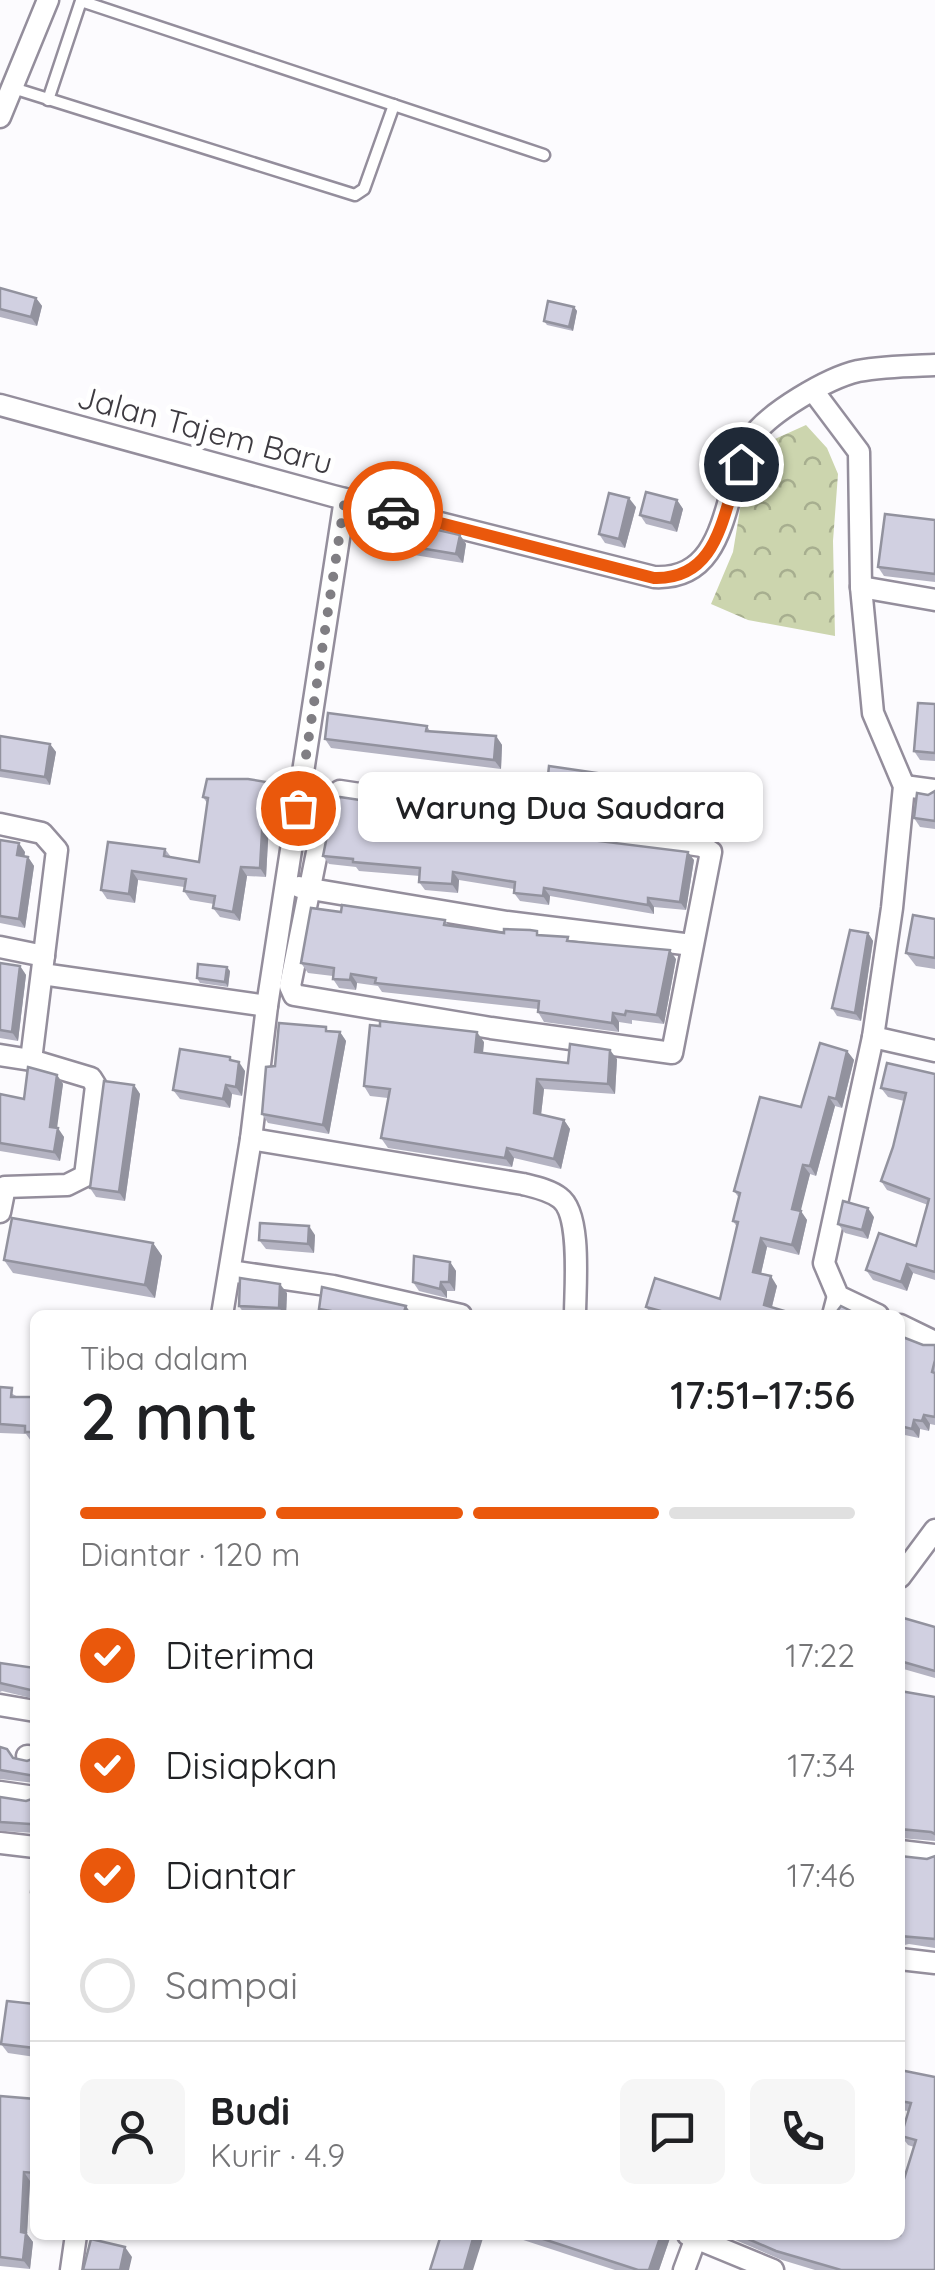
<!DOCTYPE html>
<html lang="id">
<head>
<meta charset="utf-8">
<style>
	:root { --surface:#fff; --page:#f6f6f6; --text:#202124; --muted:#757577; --line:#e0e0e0; --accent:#ea580c }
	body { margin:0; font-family:Quicksand,sans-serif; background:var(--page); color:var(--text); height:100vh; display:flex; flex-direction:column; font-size:38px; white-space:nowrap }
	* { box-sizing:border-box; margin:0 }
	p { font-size:32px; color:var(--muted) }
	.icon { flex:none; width:55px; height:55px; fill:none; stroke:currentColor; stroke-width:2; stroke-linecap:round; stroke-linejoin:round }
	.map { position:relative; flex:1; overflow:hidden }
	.details { position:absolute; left:30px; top:1310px; width:875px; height:930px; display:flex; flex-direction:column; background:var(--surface); border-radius:15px; box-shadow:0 2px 8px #0004 }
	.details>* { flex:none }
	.pin { position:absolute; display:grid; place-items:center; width:85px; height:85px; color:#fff; margin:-42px; border:5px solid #fff; border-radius:50%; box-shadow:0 2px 10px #0007 }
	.courier { position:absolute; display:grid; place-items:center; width:100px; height:100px; margin:-50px; border:8px solid #ea580c; border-radius:50%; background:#fff; color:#222; box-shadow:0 2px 12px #0007 }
	.bubble { position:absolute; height:70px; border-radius:15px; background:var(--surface); box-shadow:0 2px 8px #0004; font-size:32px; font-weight:600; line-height:70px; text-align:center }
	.overview em { font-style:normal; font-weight:600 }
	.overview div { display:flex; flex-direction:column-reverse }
	.overview { display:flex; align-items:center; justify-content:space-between; height:170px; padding:0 50px }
	h1 { font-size:65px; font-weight:600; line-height:75px }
	.bar { display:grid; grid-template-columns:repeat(4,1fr); gap:15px 10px; align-content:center; height:120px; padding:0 50px }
	.bar i { height:12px; border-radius:8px; background:var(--line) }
	.bar .on { background:var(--accent) }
	.bar p { grid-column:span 4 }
	.line { display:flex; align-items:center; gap:25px; padding:0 50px; border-top:2px solid var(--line) }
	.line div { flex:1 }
	.round { display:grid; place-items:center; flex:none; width:105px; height:105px; border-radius:15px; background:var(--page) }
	ol { padding:0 50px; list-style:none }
	li { display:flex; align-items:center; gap:30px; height:110px }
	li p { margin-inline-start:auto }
	li .icon { padding:10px; border-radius:50%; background:var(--accent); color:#fff; stroke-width:4 }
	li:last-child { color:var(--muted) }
	li i { width:55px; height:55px; border:5px solid var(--line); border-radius:50% }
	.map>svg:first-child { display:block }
</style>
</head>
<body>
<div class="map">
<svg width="935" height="2270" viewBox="0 0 935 2270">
	<defs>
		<pattern id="forest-crowns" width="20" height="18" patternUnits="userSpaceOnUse" patternTransform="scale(2.5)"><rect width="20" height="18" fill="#ccd5ae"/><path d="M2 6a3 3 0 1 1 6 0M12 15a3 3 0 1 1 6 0" fill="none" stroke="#a7ae8f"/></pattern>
	</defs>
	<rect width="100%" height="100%" fill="#fcfbfe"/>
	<!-- forest -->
	<path fill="url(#forest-crowns)" d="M806 425 827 448 838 474 833 541 835 636 748 620 711 604 733 552 742 497 750 488 766 443Z"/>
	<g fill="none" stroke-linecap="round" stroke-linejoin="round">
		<defs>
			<g id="service">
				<path d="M13 88 355 195 364 189 394 105"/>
				<path d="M48 100 81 1 544 155"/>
			</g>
			<g id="minor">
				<path d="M0 117 48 0"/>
				<path d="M814 392 859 452 861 587 873 713 904 786 892 908 873 1037 824 1263 838 1296 878 1315"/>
				<path d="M0 405 333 496 654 577C730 581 722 490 750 440 767 413 828 378 858 371 884 366 909 366 935 365"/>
				<path d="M861 587 935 600"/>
				<path d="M904 786 935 790"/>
				<path d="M340 791 702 846 711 852 672 1053 491 1028 294 995 290 986 326 808Z"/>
				<path d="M0 824 42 833 57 850 31 1060 91 1078 96 1086 85 1176 67 1185 5 1187 0 1212"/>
				<path d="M299 887 507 922 692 945"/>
				<path d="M0 947 44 956"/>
				<path d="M42 974 267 1006"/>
				<path d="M873 1037 935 1051"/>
				<path d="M0 1055 31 1060"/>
				<path d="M251 1139 523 1184C535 1187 550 1190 560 1198 582 1214 575 1288 575 1315"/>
				<path d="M230 1271 333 1286 461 1315"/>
				<path d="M222 1315 251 1139 267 1006 345 499"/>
				<path d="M833 1315 838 1296"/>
				<path d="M900 1325 935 1342"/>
				<path d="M900 1577 935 1530"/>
				<path d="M0 1705 35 1711"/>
				<path d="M27 1756 35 1757"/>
				<path d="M0 1792 35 1797"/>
				<path d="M0 1843 35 1847"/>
				<path d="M900 1851 935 1855"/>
				<path d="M900 1959 935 1963"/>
				<path d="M688 2235 773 2270"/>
				<path d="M71 2270 76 2235"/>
				<path d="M684 2270 697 2235"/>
			</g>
		</defs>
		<!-- service casing -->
		<use href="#service" stroke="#948e9c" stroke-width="15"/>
		<!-- minor casing -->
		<use href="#minor" stroke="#948e9c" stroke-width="25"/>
		<!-- service -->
		<use href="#service" stroke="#fff" stroke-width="10"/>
		<!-- minor -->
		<use href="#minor" stroke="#fff" stroke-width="20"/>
	</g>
	<!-- wall -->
	<g fill="#b4b3c2">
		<path d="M0 288 36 298 42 306 37 326 0 317Z"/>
		<path d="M574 307 577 311 573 331 547 325 544 321Z"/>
		<path d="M677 500 683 509 677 532 646 524 640 515Z"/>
		<path d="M636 507 625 548 605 543 599 534Z"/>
		<path d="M935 520V582L884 576 878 567Z"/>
		<path d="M460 535 466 544 463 563 396 552 390 543Z"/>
		<path d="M935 704V761L920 760 914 751Z"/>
		<path d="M427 726 430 731 496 736 502 745 501 769 331 748 325 739Z"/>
		<path d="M0 736 50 744 56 752 50 785 0 777Z"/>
		<path d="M690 791 723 800 722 818 689 817 688 825 671 823 666 816V812L633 809 631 820 599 816 593 809 594 806 551 801 546 794Z"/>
		<path d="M935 791V829L920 827 914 818 928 795Z"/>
		<path d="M278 792 283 808 280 823H269L266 877 247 876 240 921 220 917 213 908 214 904 190 900 184 891V887L138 880 135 903 107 899 101 890 165 849 171 857 199 862 207 803 203 797Z"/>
		<path d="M563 837 694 860 686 910 654 907V914L550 896 549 905 520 901 514 893V889L459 880 458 893 425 890 419 882 420 876 359 871 356 867 329 864 323 856Z"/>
		<path d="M0 840 25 852 24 857H28L34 866 25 928 0 923Z"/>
		<path d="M341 912 445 920 449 926 540 936 676 959 664 1024 632 1020V1024L619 1022V1032L544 1022 538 1012V1009L382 992 378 986 357 983 356 990 339 988 333 979V976L308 973 301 963Z"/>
		<path d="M935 919V969L916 966 906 953Z"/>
		<path d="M868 933 873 941 861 1021 837 1016 832 1008Z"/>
		<path d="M0 963 20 966 26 975 18 1041 0 1038Z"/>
		<path d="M230 971 228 987 200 983 197 978Z"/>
		<path d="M330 1031 340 1032 346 1041 329 1134 268 1123 262 1114 275 1066Z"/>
		<path d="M484 1042 483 1053 568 1063 617 1059 615 1094 544 1089 541 1115 564 1120 570 1129 561 1169 514 1158 512 1167 388 1148 381 1138 388 1098 370 1096 364 1086Z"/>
		<path d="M847 1051 854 1060 842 1108 835 1106 816 1176 810 1174 800 1211 807 1220 799 1255 767 1247 761 1274 777 1286 772 1307 793 1315H652L646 1307 720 1299 737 1227 733 1221 739 1198 734 1191Z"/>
		<path d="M232 1061 245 1071 242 1096 232 1094 230 1108 180 1099 173 1090Z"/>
		<path d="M935 1074V1280L913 1273 907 1291 873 1280 866 1270 916 1246 928 1205 887 1190 881 1181 893 1147 904 1101 888 1097 881 1088Z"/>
		<path d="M57 1075 63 1084 56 1128 64 1137 60 1161 0 1151V1094L24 1099Z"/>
		<path d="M134 1085 140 1094 125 1201 96 1197 90 1188Z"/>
		<path d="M874 1217 868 1239 845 1233 838 1224Z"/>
		<path d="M315 1235 314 1253 266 1249 259 1240Z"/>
		<path d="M153 1243 162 1256 155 1298 13 1273 4 1260Z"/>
		<path d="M450 1262 456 1271 455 1291H447V1298L419 1291 413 1282Z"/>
		<path d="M287 1293 286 1315H245L239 1306Z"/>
		<path d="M319 1309 412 1315H324Z"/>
		<path d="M900 1336 923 1345H935V1425L930 1424 929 1431 920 1429 919 1438 900 1434Z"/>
		<path d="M0 1387 18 1397H35V1441H31L26 1434 0 1433Z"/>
		<path d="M900 1617 935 1627V1678L900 1668Z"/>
		<path d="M0 1663 35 1668V1699L2 1691 0 1692Z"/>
		<path d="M900 1691 935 1697V1841L900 1838Z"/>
		<path d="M0 1747 14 1758 27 1761 35 1758V1783L0 1779Z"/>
		<path d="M0 1797 26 1801 35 1798V1833L0 1831Z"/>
		<path d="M900 1856 927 1859 935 1856V1948L909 1944 900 1946Z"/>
		<path d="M35 2004V2057L8 2053 1 2044Z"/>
		<path d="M900 2070 935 2077V2270H815L782 2260 724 2235H900L914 2147 908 2145 901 2136 908 2111 900 2110Z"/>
		<path d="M0 2096 35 2099V2182L30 2181 27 2234 33 2242 30 2269 0 2266Z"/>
		<path d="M508 2235H671L659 2270H615Z"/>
	</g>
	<!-- shaded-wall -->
	<g fill="#92929e">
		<path d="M36 298 42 306 37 326 31 317Z"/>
		<path d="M574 307 577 311 573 331 569 327Z"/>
		<path d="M629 498 636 507 625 548 619 539Z"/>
		<path d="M677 500 683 509 677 532 671 523Z"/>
		<path d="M460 535 466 544 463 563 456 554Z"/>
		<path d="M496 736 502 745 501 769 494 760Z"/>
		<path d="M50 744 56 752 50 785 45 777Z"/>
		<path d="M272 783 278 792 283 808 280 823 274 814Z"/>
		<path d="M718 793 723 800 722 818 717 811Z"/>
		<path d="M627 801 633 809 631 820 626 813Z"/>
		<path d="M684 809 689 817 688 825 683 818Z"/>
		<path d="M263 814 269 823 266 877 260 868Z"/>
		<path d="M19 843 25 852 23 864 17 855Z"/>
		<path d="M688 852 694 860 686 910 680 902Z"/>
		<path d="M28 857 34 866 25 928 19 919Z"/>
		<path d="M241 867 247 876 240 921 233 912Z"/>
		<path d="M132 871 138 880 135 903 129 894Z"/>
		<path d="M453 872 459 880 458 893 452 884Z"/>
		<path d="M544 888 550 896 549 905 543 896Z"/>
		<path d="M648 898 654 907V914L648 905Z"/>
		<path d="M868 933 873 941 861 1021 855 1013Z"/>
		<path d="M670 950 676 959 664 1024 657 1015Z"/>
		<path d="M20 966 26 975 18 1041 12 1032Z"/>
		<path d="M227 967 230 971 228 987 225 982Z"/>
		<path d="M351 974 357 983 356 990 350 980Z"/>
		<path d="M613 1013 619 1022V1032L612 1023Z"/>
		<path d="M340 1032 346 1041 329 1134 323 1125Z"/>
		<path d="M477 1032 484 1042 482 1062 475 1052Z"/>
		<path d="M610 1050 617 1059 615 1094 608 1084Z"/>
		<path d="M847 1051 854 1060 842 1108 836 1099Z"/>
		<path d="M239 1062 245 1071 242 1096 236 1087Z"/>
		<path d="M57 1075 63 1084 56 1136 50 1127Z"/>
		<path d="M537 1079 544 1089 540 1123 534 1113Z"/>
		<path d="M134 1085 140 1094 125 1201 119 1192Z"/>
		<path d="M226 1085 232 1094 230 1108 223 1099Z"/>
		<path d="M829 1097 835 1106 816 1176 810 1166Z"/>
		<path d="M564 1120 570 1129 561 1169 554 1159Z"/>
		<path d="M58 1128 64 1137 60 1161 54 1152Z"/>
		<path d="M507 1148 514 1158 512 1167 505 1158Z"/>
		<path d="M803 1165 810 1174 799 1218 792 1209Z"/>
		<path d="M868 1208 874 1217 868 1239 862 1230Z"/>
		<path d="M801 1211 807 1220 799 1255 792 1245Z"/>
		<path d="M309 1226 315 1235 314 1253 308 1244Z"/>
		<path d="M761 1238 767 1247 759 1282 753 1272Z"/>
		<path d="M153 1243 162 1256 155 1298 145 1285Z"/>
		<path d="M450 1262 456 1271 455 1291 449 1282Z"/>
		<path d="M907 1264 913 1273 907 1291 901 1282Z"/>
		<path d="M771 1276 777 1286 770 1314 764 1305Z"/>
		<path d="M441 1282 447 1291V1298L440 1289Z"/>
		<path d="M280 1284 287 1293 286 1315 279 1308Z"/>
		<path d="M406 1306 412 1315H403Z"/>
		<path d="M924 1415 930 1424 929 1431 922 1421Z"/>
		<path d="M914 1420 920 1429 919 1438 912 1429Z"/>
		<path d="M24 2172 30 2181 27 2234 33 2242 30 2269 23 2260 21 2232Z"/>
		<path d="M474 2235H484L473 2270H464Z"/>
		<path d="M661 2235H671L659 2270H649Z"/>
		<path d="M125 2247 132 2257 129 2270H120Z"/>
	</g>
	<!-- building -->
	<g fill="#d1d0e1" stroke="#92929e" stroke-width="2.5">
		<path d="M0 288 36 298 31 317 0 309Z"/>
		<path d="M548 301 574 307 569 327 544 321Z"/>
		<path d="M646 492 677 500 671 523 640 515Z"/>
		<path d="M609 493 629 498 619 539 599 534Z"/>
		<path d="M885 514 935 520V574L878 567Z"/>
		<path d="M394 520 460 535 456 554 390 543Z"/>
		<path d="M918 703 935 704V753L914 751Z"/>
		<path d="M328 713 427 726 426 731 496 736 494 760 325 739Z"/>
		<path d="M0 736 50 744 45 777 0 770Z"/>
		<path d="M549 766 686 786 685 791 718 793 717 811 684 809 683 818 666 816 667 805 627 801 626 813 593 809 595 799 546 794Z"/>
		<path d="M207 779H248L272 783 277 799 274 814H263L260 868 241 867 233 912 213 908 215 896 184 891 186 879 132 871 129 894 101 890 108 842 165 849 164 856 199 862 208 798 203 797Z"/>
		<path d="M935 791V821L914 818 917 793 928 795Z"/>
		<path d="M340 797 558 830V836L688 852 680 902 648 898V905L544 888 543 896 514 893 515 882 453 872 452 884 419 882 420 868 353 862V859L323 856 333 806Z"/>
		<path d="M0 840 19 843 17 855 28 857 19 919 0 916Z"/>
		<path d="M342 905 445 920 444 925 504 933V929L530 930 537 931V935L568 937 567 941 670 950 657 1015 626 1011 625 1015 613 1013 612 1023 538 1012 539 1001 375 983 376 978 351 974 350 980 333 979 334 968 301 963 311 908 341 912Z"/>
		<path d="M913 915 935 919V958L906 953Z"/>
		<path d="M850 930 868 933 855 1013 832 1008Z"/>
		<path d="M0 963 20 966 12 1032 0 1030Z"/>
		<path d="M198 964 227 967 225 982 197 978Z"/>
		<path d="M380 1021 477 1032 475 1052 568 1063 570 1044 610 1050 608 1084 537 1079 534 1113 564 1120 554 1159 507 1148 505 1158 381 1138 390 1089 364 1086 370 1025 380 1026Z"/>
		<path d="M279 1023 326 1027V1031L340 1032 323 1125 262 1114 266 1067 275 1066Z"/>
		<path d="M820 1043 847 1051 836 1099 829 1097 810 1166 803 1165 792 1209 801 1211 792 1245 761 1238 753 1272 771 1276 764 1305 791 1313V1315H659L661 1311 646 1307 655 1278 720 1299 738 1222 733 1221 740 1193 734 1191 760 1097 801 1107Z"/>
		<path d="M180 1049 230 1057V1060L239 1062 236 1087 226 1085 223 1099 173 1090Z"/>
		<path d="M887 1063 935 1074V1272L907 1264 901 1282 866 1270 879 1233 916 1246 929 1199 881 1181 893 1147 906 1093 881 1088Z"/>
		<path d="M28 1067 57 1075 50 1127 58 1128 54 1152 0 1143V1094L24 1099Z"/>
		<path d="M104 1081 134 1085 119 1192 90 1188Z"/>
		<path d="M843 1201 868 1208 862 1230 838 1224Z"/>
		<path d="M12 1218 153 1243 145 1285 4 1260Z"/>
		<path d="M260 1223 309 1226 308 1244 259 1240Z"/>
		<path d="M414 1256 450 1262 449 1282H441L440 1289 413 1282Z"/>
		<path d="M240 1278 280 1284 279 1308 239 1306Z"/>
		<path d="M322 1287 406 1306 403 1315H354L319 1309Z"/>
		<path d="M841 1306 859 1315H834Z"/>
		<path d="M900 1336 923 1345H935V1360L932 1372 935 1373V1417L924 1415 922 1421 914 1420 912 1429 900 1426Z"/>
		<path d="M0 1387 12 1388 11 1397H35V1432H25V1426L0 1424Z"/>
		<path d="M900 1617 935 1627V1671L900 1661Z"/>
		<path d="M0 1663 35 1668V1691L0 1683Z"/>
		<path d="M900 1691 935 1697V1834L931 1832 900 1829Z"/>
		<path d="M0 1747 7 1749 13 1758 27 1761 35 1758V1776L0 1770Z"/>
		<path d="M0 1797 26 1801 35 1798V1827L30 1824 0 1822Z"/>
		<path d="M35 1849V1892H31Z"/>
		<path d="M900 1856 927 1859 935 1856V1939L900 1936Z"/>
		<path d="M7 2001 35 2004V2048L1 2044Z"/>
		<path d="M900 2070 935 2077V2270H841L776 2251 739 2235H900V2192L916 2140 901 2136 911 2103 900 2101Z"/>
		<path d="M0 2096 35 2099V2173L24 2172 21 2232 26 2233 23 2260 0 2257Z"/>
		<path d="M441 2235H474L464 2270H430Z"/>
		<path d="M531 2235H661L649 2270H638Z"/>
		<path d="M91 2239 125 2247 120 2270H83Z"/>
	</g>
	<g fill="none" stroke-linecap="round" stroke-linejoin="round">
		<!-- done -->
		<path stroke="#807e83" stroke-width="10" stroke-dasharray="0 18" d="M298 808 345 499 393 511"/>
		<!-- route -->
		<path stroke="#ea580c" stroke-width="12" d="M393 511 654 578C720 580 722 512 741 464"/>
	</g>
	<g text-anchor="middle" stroke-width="10" stroke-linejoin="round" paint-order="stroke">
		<!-- street labels -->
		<g font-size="32" fill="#3e3b41" stroke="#fff">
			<text transform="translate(205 430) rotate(15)" y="11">Jalan Tajem Baru</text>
		</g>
	</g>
</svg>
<div class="pin" style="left:298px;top:808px;background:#ea580c"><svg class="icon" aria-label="bag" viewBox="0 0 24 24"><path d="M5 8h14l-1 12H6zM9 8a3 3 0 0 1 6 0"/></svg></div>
<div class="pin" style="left:741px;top:464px;background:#1f2937"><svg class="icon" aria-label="home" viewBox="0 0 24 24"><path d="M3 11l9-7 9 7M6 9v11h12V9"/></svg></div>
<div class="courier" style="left:393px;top:511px"><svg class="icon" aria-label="car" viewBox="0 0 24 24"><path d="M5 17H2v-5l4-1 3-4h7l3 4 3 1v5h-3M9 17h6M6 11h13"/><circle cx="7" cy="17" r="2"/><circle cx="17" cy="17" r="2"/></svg></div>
<div class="bubble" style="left:358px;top:772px;width:405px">Warung Dua Saudara</div>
<section class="details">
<div class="overview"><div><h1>2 mnt</h1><p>Tiba dalam</p></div><em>17:51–17:56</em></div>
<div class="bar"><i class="on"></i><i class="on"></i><i class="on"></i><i></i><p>Diantar · 120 m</p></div>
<ol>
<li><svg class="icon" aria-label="check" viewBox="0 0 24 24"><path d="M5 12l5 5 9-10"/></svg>Diterima<p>17:22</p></li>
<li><svg class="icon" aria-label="check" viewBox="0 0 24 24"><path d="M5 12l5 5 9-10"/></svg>Disiapkan<p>17:34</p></li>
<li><svg class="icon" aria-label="check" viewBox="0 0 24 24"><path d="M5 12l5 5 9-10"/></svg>Diantar<p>17:46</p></li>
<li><i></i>Sampai</li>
</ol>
<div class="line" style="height:180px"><a class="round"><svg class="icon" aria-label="person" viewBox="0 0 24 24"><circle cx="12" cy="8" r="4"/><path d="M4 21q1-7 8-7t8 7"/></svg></a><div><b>Budi</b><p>Kurir · 4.9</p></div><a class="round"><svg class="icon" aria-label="chat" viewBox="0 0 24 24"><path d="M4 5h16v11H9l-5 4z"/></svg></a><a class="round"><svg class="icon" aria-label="phone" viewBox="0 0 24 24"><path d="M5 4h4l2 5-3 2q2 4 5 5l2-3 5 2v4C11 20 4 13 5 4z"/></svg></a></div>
</section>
</div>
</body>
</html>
